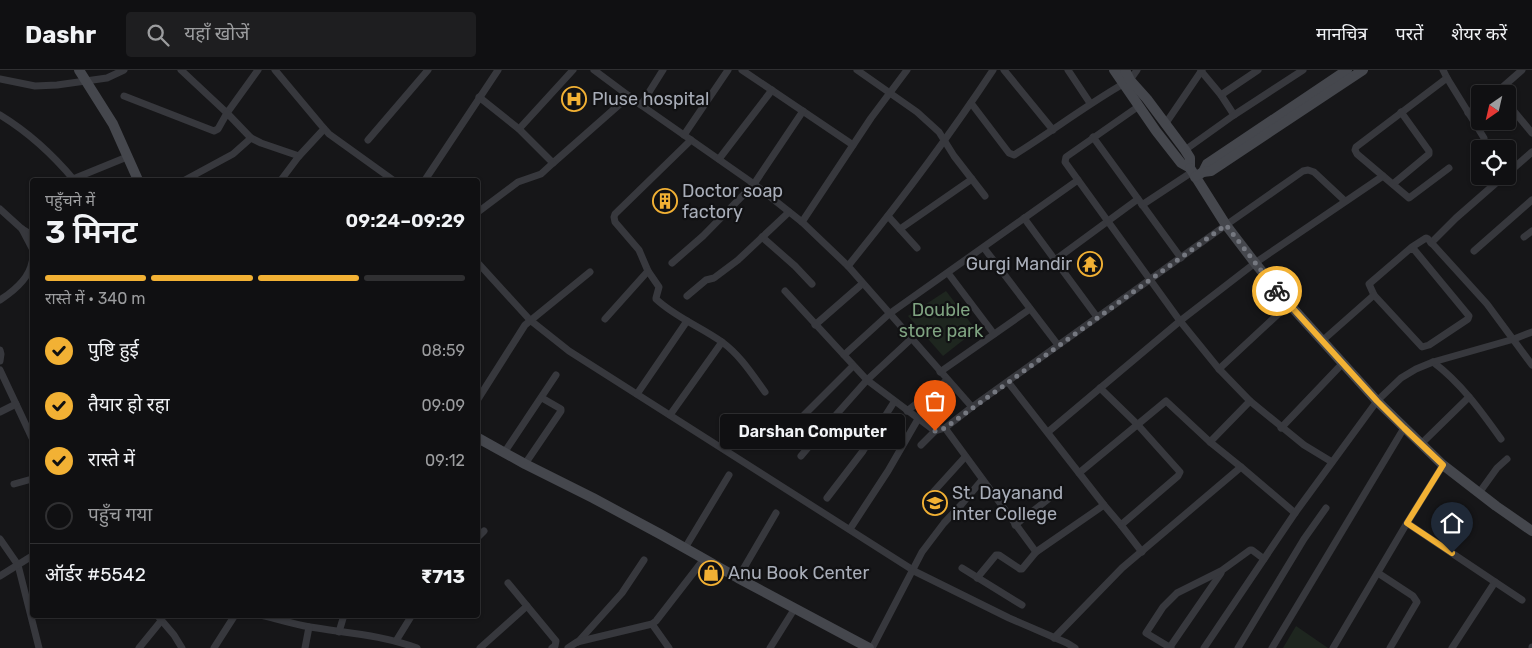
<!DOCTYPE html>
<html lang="hi">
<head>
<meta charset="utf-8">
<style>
	:root { --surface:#101012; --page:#1e1e20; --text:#f1f3f6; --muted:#9c9d9f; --line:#303032; --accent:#f2b134 }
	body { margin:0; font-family:Rubik,"Noto Sans Devanagari",sans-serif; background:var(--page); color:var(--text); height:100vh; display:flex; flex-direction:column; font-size:19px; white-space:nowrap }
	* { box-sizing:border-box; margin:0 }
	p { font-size:16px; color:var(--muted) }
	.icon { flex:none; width:28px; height:28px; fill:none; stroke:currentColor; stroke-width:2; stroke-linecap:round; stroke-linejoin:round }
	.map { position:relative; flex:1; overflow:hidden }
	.side { position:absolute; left:30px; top:108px; width:450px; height:440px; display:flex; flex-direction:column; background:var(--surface); border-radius:5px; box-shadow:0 1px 4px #0004,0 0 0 1px var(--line) }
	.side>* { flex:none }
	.needle { width:32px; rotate:214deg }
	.fabs { position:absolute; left:1471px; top:15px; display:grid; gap:10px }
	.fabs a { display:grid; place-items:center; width:45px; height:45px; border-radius:5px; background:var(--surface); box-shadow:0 1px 4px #0004,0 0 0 1px var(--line); font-size:25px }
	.pin { position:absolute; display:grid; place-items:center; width:42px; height:42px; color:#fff; margin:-51px -21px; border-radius:50% 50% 50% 0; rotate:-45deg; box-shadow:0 0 5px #0007 }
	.pin .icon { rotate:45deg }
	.courier { position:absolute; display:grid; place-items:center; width:50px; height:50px; margin:-25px; border:4px solid #f2b134; border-radius:50%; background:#fff; color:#222; box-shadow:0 1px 6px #0007 }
	.bubble { position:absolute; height:35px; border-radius:5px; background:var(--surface); box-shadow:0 1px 4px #0004,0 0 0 1px var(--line); font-size:16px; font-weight:600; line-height:35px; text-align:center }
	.summary em { font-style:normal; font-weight:600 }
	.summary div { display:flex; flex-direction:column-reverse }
	.summary { display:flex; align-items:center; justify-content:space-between; height:85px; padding:0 15px }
	h1 { font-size:32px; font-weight:600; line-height:38px }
	.bar { display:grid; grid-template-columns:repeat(4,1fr); gap:8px 5px; align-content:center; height:60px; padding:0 15px }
	.bar i { height:6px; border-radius:4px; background:var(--line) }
	.bar .active { background:var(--accent) }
	.bar p { grid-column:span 4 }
	.line { display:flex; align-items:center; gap:12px; padding:0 15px; border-top:1px solid var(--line) }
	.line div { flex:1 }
	ol { padding:0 15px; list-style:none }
	li { display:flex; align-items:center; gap:15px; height:55px }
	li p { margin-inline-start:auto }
	li .icon { padding:5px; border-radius:50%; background:var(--accent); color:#111; stroke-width:4 }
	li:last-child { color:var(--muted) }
	li i { width:28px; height:28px; border:2px solid var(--line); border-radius:50% }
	header { display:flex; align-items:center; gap:30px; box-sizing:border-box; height:70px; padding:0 25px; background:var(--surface); border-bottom:1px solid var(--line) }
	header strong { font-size:24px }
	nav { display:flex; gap:28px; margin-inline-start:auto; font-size:18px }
	.search { width:350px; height:45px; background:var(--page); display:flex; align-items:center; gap:12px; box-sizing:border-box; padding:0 18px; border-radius:5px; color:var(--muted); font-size:19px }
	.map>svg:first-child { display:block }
</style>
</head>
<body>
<header>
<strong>Dashr</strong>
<div class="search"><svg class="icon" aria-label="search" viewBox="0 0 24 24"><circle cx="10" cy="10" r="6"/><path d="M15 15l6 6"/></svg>यहाँ खोजें</div>
<nav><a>मानचित्र</a><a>परतें</a><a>शेयर करें</a></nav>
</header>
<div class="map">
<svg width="1532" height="578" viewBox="0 0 1532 578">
	<rect width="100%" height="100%" fill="#161618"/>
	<!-- green -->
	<g fill="#1e261f">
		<path d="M946 221 976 260 943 286 908 246Z"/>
		<path d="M1296 556 1328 578H1283Z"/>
	</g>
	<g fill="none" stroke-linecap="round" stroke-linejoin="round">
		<!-- street -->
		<g stroke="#37383d" stroke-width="7">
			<path d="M181 0 227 43 258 0"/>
			<path d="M275 0 321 55 329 64 393 110"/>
			<path d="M594 0 641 35 754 114 802 152 848 196 972 337 1226 155 1303 101 1308 100 1314 102 1345 131"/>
			<path d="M742 0 853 75"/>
			<path d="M857 0 917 42 939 62 954 86 985 126"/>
			<path d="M1004 0 1053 60"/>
			<path d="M1068 0 1090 33"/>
			<path d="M1443 0 1447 8 1356 77 1355 80 1357 84 1409 128 1449 98"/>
			<path d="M1201 1 1221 25 1234 45"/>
			<path d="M1447 8 1484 68"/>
			<path d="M0 9 35 16 57 15 107 8 124 0"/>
			<path d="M1130 10 1137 0"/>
			<path d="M1498 24 1497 22 1522 0"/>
			<path d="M1221 25 1258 0"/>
			<path d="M124 26 214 61 218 59 227 43 251 68 261 73 299 86"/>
			<path d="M479 27 519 59 553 93 629 26"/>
			<path d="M971 33 1009 83 1014 85C1051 62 1085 36 1123 14"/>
			<path d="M1508 34 1532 63"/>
			<path d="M641 35 663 0"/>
			<path d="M1468 43 1480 34"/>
			<path d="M0 45C28 62 53 85 74 110"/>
			<path d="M1166 53 1202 0"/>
			<path d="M519 59 573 0"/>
			<path d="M684 65 728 0"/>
			<path d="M1093 67 1181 188"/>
			<path d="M368 70 428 0"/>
			<path d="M691 70 615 144 614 147 615 152 639 180 648 201 659 217 656 228V229C675 247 701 257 722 272 740 285 752 304 765 322"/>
			<path d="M1185 80 1234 45 1303 0"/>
			<path d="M719 89 772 20"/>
			<path d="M1508 103 1532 82"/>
			<path d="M73 109 127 87"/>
			<path d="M185 110 233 84 251 68"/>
			<path d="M281 110 299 86 324 59"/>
			<path d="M425 110 498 0"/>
			<path d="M1078 110 1065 92 1066 87 1139 36"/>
			<path d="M1393 114 1429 84V81L1401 42"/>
			<path d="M1142 135 1192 102"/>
			<path d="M0 139 22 159 32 165"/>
			<path d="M478 142 518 112 541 104 553 93"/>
			<path d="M888 146 917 178"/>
			<path d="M1024 148 1097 247"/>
			<path d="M802 152 871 48 907 0"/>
			<path d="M22 159 32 178"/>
			<path d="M900 159 972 109"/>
			<path d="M762 167 795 196 812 214"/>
			<path d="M1524 167 1532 161"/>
			<path d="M1431 173 1456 148 1504 106"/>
			<path d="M1412 177 1469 246 1468 249 1429 275 1422 277 1374 225 1369 214 1412 177 1426 168 1428 169 1487 234 1532 295"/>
			<path d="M984 178 1058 275"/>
			<path d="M1474 181 1532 130"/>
			<path d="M1055 190 1138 129"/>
			<path d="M478 193 530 250 569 281 916 502 1009 548 1067 573 1075 578"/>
			<path d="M672 193 703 166 754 114 803 41"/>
			<path d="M848 196C899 133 948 68 993 0"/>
			<path d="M948 203 994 264"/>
			<path d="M785 221 867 310 935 361"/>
			<path d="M687 226 706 210 714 208 738 190 789 142"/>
			<path d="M0 230C14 221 29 209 32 192"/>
			<path d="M605 249 648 201"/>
			<path d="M815 255 862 214"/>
			<path d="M1322 271 1374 225"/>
			<path d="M0 280 1 284 0 291"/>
			<path d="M844 285 889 244 1078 110 1180 251 1048 362"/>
			<path d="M1433 292C1461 313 1481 341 1501 369"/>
			<path d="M1219 299 1289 234"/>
			<path d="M0 300 32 368"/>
			<path d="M940 302 1030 239"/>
			<path d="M1100 318 1137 354 1180 402 1178 406 1121 455 1104 435"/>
			<path d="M637 324 687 251"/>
			<path d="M478 329 525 255 590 202"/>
			<path d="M1250 331 1304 375 1332 392"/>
			<path d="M907 341 947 310"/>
			<path d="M0 342 16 334"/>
			<path d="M670 345 722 272"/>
			<path d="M945 358 1036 482"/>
			<path d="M1281 358 1342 294"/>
			<path d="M1210 372 1250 331 1219 299 1180 251 1255 193 1383 106"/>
			<path d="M776 373 853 296"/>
			<path d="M1421 374 1469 327"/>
			<path d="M921 375 935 361 945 358 972 337"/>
			<path d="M504 383 556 305"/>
			<path d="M801 386 827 355 867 310 911 269"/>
			<path d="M525 394 561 341V339L542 328"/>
			<path d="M1443 395 1407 453 1495 512 1452 578"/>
			<path d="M1079 403 1166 331 1210 372 1241 397"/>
			<path d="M14 414 32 409"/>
			<path d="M1479 423 1497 398 1507 389"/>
			<path d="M827 428 863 381 894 332"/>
			<path d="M926 430 965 387"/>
			<path d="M1015 455 1060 420"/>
			<path d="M1121 455 1142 482"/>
			<path d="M850 459 888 401 918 349"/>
			<path d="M478 467 484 461"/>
			<path d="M0 469 18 495 39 578"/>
			<path d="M685 478 729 405"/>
			<path d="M962 498 1022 535"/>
			<path d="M1378 503 1413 526 1417 532 1390 578"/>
			<path d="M0 506 32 486"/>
			<path d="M738 508 776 443"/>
			<path d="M977 508 996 485H999L1020 499H1022L1036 482 1104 435 1008 312"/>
			<path d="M1495 512 1522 530"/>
			<path d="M508 513 556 571 555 576 552 578"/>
			<path d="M76 545H82"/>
			<path d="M157 545 174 565 182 578"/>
			<path d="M261 545C277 549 293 554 310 557 346 563 382 565 417 578"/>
			<path d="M652 554 669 578"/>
			<path d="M339 562 344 545"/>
			<path d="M1054 568 1122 498 1241 397 1295 443"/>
			<path d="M396 571 412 545"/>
			<path d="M578 572 622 523 644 490"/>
			<path d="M1170 577 1221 503"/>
			<path d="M139 578 161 551"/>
			<path d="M214 578 235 545"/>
			<path d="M305 578 309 557"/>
			<path d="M480 578 527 536"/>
			<path d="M568 578 577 572 652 554 656 551 704 489"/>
			<path d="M770 578 795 538"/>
			<path d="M872 578 922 482 944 453 961 435 982 410"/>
			<path d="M1171 578 1146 563 1163 537 1177 523 1221 501 1250 480H1252L1264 489"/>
			<path d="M1204 578 1295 443 1377 331 1401 308 1416 299 1433 292 1514 269 1532 262"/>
			<path d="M1238 578 1304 469 1326 438"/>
			<path d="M1272 578 1404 358"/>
			<path d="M1333 578 1407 453"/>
			<path d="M1532 578V577"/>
		</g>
		<!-- secondary -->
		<g stroke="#45474d" stroke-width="10">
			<path d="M79 0 113 54 138 110"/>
			<path d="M1114 0 1156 61 1181 93 1190 98"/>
			<path d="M1125 0 1130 10 1147 29 1185 80 1190 88V98"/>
			<path d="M1190 98 1226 155 1255 193 1289 234 1377 331 1443 395 1496 436 1532 461"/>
			<path d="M1203 102 1207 94 1347 0"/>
			<path d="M1195 107 1203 102 1211 101 1363 0"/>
			<path d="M478 368 525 394 593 428 660 464 738 508 869 578"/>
		</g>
	</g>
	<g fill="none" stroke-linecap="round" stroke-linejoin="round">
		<!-- done -->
		<path stroke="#757880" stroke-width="5" stroke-dasharray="0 9" d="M935 361 945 358 1226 155 1277 221"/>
		<!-- route -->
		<path stroke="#f2b134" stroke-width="6" d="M1277 221 1377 331 1404 358 1443 395 1407 453 1452 483"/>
	</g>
	<!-- icons -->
	<defs>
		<symbol id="hospital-ring" viewBox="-11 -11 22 22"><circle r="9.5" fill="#111113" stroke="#f2b134" stroke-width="1.5"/><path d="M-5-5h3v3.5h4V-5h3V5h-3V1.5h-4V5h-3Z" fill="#f2b134"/></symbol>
		<symbol id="building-ring" viewBox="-11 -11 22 22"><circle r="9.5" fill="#111113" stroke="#f2b134" stroke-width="1.5"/><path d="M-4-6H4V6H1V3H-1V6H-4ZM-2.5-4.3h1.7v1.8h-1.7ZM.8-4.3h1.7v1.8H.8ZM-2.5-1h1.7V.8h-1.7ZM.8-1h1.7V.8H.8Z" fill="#f2b134"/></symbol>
		<symbol id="temple-ring" viewBox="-11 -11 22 22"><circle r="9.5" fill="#111113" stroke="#f2b134" stroke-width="1.5"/><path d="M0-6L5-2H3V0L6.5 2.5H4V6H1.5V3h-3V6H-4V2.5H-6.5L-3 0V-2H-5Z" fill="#f2b134"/></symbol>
		<symbol id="university-ring" viewBox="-11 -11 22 22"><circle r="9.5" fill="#111113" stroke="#f2b134" stroke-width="1.5"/><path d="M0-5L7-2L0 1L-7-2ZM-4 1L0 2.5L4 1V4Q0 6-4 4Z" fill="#f2b134"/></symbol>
		<symbol id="shop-ring" viewBox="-11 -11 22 22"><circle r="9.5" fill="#111113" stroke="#f2b134" stroke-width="1.5"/><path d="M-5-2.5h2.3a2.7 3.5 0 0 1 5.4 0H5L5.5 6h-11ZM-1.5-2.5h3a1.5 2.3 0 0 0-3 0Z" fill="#f2b134"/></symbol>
	</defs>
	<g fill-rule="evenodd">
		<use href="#hospital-ring" x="560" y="15" width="28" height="28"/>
		<use href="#building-ring" x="651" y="117" width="28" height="28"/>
		<use href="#temple-ring" x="1076" y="180" width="28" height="28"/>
		<use href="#university-ring" x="921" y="419" width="28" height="28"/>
		<use href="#shop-ring" x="697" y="489" width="28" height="28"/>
	</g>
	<g text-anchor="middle" stroke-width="4.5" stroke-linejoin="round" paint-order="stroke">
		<!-- poi labels -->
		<g font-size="18" fill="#a8adb8" stroke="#111113" text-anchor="start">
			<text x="592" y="35">Pluse hospital</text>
			<text x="682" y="127">Doctor soap<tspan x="682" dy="21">factory</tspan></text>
			<text x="1072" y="200" text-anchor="end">Gurgi Mandir</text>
			<text x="952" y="429">St. Dayanand<tspan x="952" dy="21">inter College</tspan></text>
			<text x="728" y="509">Anu Book Center</text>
		</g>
		<!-- park labels -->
		<g font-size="18" fill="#7fa381" stroke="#111113">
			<text x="941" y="246">Double<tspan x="941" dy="21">store park</tspan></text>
		</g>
	</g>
</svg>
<div class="fabs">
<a><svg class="needle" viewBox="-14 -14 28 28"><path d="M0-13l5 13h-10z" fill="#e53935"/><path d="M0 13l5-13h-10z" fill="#9c9d9f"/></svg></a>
<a><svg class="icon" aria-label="locate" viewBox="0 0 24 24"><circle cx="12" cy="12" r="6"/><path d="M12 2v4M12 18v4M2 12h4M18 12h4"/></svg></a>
</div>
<div class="pin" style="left:935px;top:361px;background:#ea580c"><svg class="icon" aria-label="bag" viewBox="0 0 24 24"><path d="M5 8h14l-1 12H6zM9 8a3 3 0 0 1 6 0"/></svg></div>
<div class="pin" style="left:1452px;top:483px;background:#1f2937"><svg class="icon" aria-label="home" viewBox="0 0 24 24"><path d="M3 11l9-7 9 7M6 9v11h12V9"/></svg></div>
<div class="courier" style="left:1277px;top:221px"><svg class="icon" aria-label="bike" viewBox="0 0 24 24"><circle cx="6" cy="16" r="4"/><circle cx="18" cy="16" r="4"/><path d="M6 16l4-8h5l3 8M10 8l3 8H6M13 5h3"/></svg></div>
<div class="bubble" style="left:720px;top:344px;width:185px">Darshan Computer</div>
<section class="side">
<div class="summary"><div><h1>3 मिनट</h1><p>पहुँचने में</p></div><em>09:24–09:29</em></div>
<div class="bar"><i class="active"></i><i class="active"></i><i class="active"></i><i></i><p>रास्ते में · 340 m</p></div>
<ol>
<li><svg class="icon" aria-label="check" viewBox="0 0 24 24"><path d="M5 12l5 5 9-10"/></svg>पुष्टि हुई<p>08:59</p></li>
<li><svg class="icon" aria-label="check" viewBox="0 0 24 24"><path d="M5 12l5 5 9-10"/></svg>तैयार हो रहा<p>09:09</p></li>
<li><svg class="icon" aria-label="check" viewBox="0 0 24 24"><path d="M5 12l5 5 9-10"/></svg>रास्ते में<p>09:12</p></li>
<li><i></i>पहुँच गया</li>
</ol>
<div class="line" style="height:65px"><div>ऑर्डर #5542</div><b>₹713</b></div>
</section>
</div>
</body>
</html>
